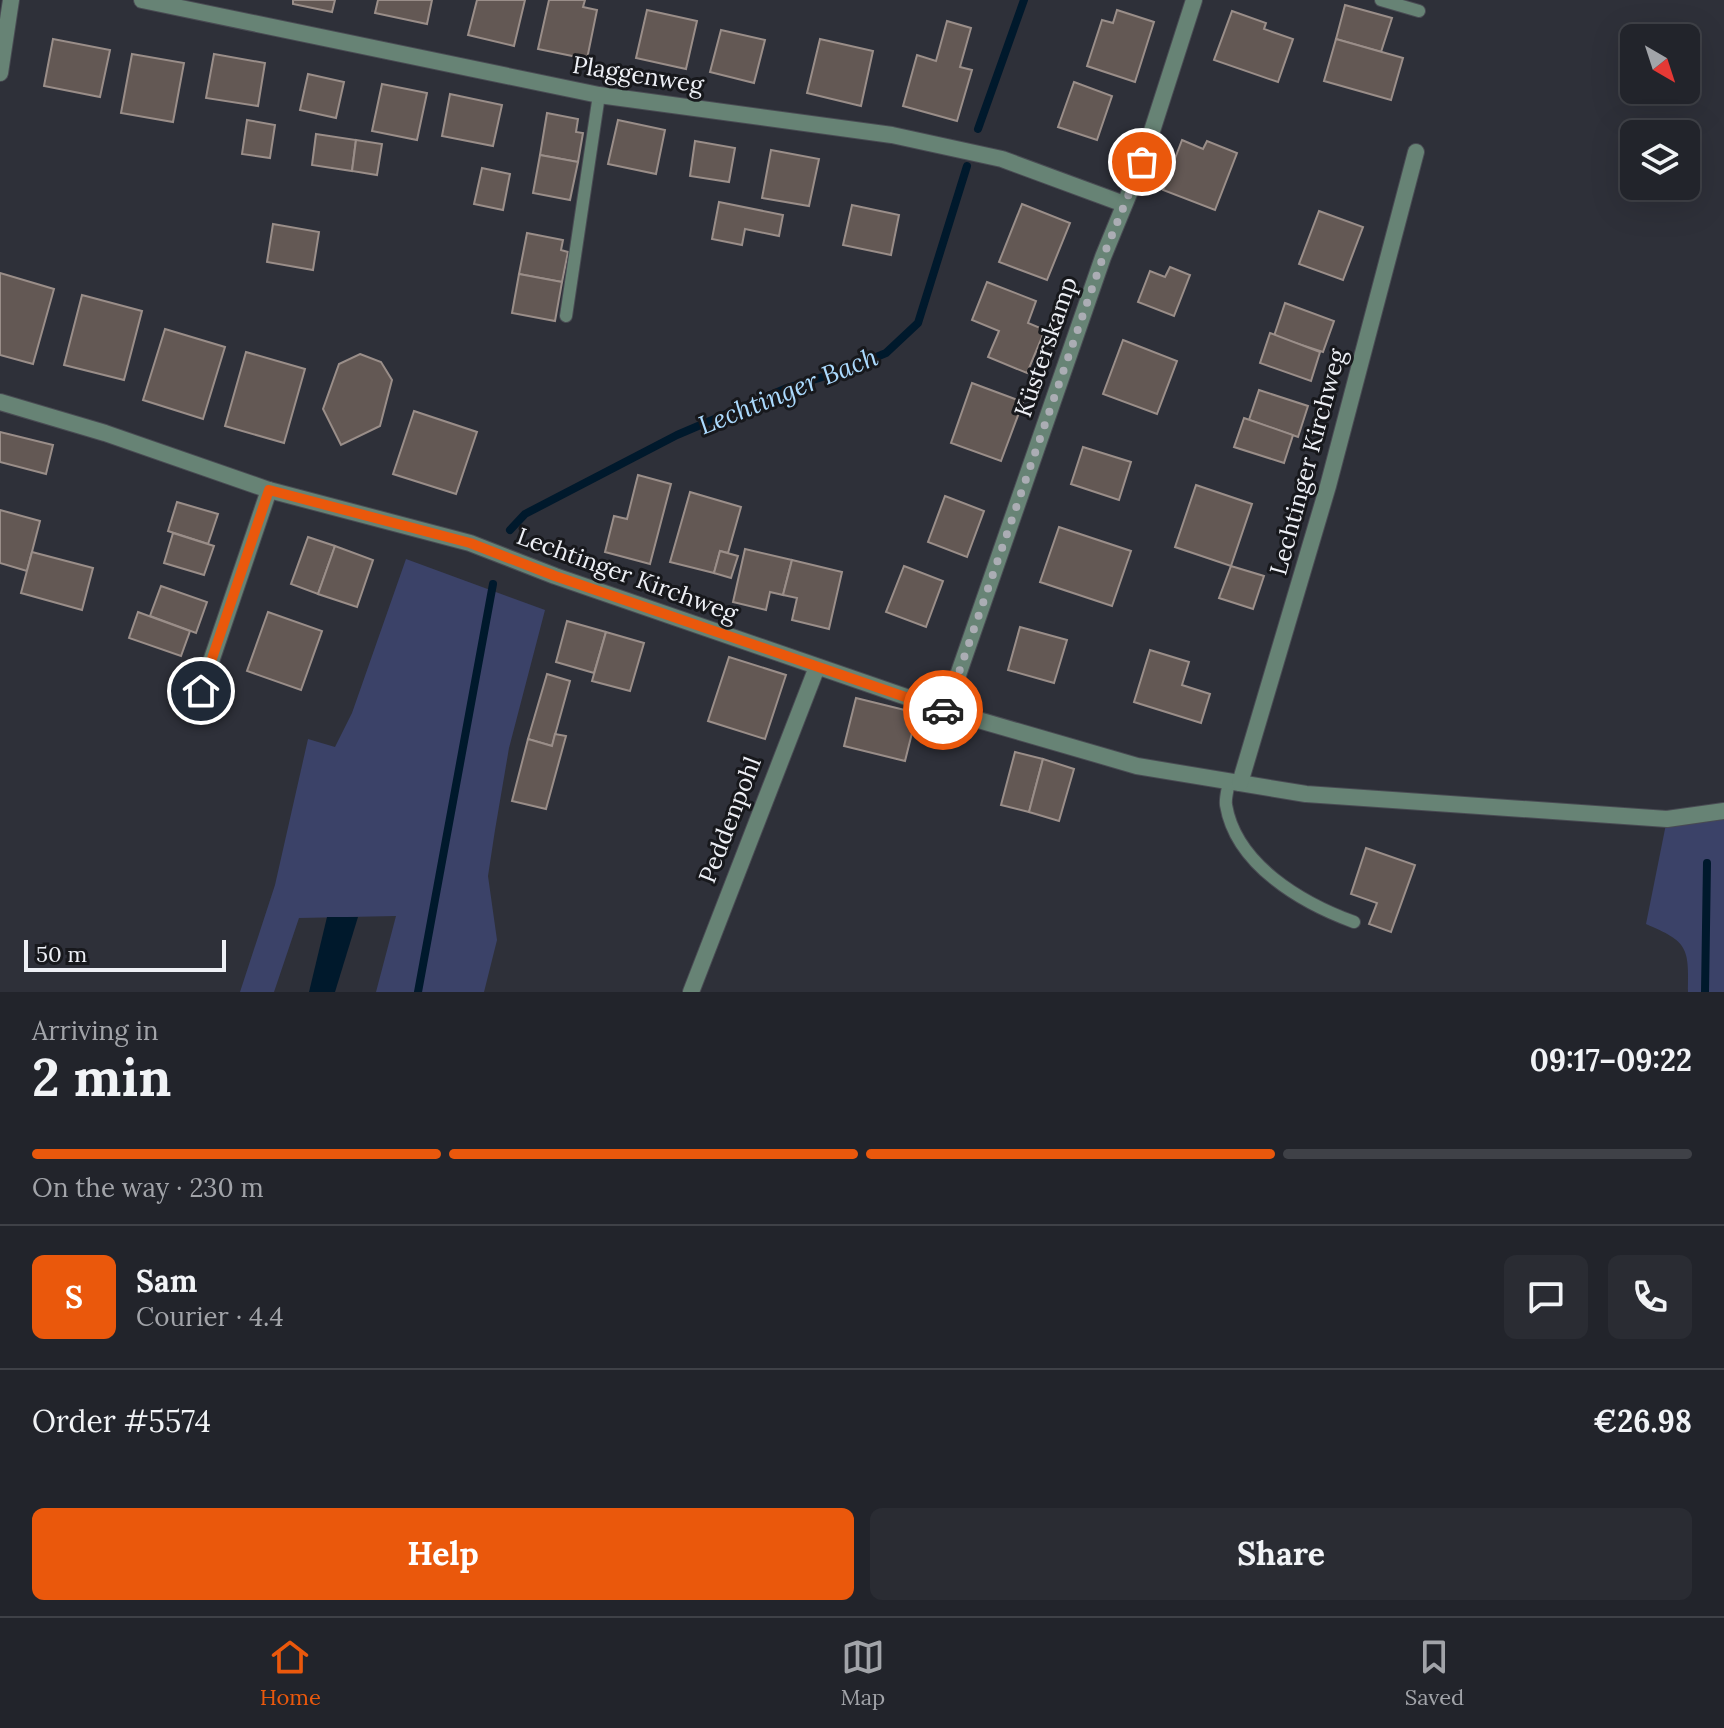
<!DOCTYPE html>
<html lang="en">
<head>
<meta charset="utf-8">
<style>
	:root { --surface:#22242b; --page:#2a2c33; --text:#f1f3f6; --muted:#a2a4a9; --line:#3f4147; --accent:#ea580c }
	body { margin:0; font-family:Lora,serif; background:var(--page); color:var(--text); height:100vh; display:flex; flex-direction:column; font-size:30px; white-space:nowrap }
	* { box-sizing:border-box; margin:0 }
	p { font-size:26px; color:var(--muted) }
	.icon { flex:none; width:44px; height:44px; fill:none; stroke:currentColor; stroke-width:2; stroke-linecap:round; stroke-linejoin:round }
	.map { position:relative; height:992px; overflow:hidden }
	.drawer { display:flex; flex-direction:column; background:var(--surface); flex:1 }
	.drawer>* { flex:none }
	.needle { width:52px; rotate:141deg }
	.buttons { position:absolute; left:1620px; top:24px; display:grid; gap:16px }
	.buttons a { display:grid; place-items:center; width:80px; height:80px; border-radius:12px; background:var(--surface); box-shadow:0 8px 32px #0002,0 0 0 2px var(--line); font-size:40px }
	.scale { position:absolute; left:24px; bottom:20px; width:202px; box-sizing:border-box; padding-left:8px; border:4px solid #eef0f6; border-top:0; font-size:22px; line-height:28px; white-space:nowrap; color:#eef0f6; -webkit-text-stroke:6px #17181c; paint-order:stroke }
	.pin { position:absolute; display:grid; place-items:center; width:68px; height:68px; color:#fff; margin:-34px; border:4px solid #fff; border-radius:50%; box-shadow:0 2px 8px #0007 }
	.courier { position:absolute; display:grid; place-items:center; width:80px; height:80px; margin:-40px; border:6px solid #ea580c; border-radius:50%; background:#fff; color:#222; box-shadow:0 2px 10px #0007 }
	.head em { font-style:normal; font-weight:700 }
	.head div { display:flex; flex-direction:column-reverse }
	.head { display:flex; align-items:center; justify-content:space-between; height:136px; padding:0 32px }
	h1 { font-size:52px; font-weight:700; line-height:60px }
	.bar { display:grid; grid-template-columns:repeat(4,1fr); gap:12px 8px; align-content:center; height:96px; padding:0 32px }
	.bar i { height:10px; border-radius:6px; background:var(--line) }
	.bar .on { background:var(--accent) }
	.bar p { grid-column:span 4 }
	.line { display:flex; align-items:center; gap:20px; padding:0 32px; border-top:2px solid var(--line) }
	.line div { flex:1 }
	.round { display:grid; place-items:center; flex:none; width:84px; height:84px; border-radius:12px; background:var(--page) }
	.action { display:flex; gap:16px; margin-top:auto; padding:16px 32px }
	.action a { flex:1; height:92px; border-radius:12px; background:var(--accent); color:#fff; font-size:32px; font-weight:700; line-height:92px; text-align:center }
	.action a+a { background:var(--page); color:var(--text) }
	.tabs { display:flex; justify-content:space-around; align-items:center; height:112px; border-top:2px solid var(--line); background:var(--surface); font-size:22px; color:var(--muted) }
	.tabs a { display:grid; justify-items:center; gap:4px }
	.tabs .on { color:var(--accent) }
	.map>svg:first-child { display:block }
</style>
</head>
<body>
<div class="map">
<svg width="1724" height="992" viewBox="0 0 1724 992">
	<rect width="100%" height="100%" fill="#2e3039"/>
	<!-- green -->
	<g fill="#3b4268">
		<path d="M406 559 545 610 509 748 495 830 488 876 497 940 484 992H376L396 916 299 918 274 992H240L275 885 308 739 335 747 352 713Z"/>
		<path d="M1724 811V992H1688C1689 947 1688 942 1646 924L1667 819Z"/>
	</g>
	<!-- water -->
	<path fill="#00192c" d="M327 917H358L335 992H309Z"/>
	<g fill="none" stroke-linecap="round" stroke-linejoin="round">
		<!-- stream -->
		<g stroke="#00192c" stroke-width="8">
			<path d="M978 129 1024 0"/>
			<path d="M510 530 525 514 677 435 787 388 845 370 886 353 918 323 967 166"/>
			<path d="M418 992 493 584"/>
			<path d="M1705 992 1707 863"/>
		</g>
	</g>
	<!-- building -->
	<g fill="#635854" stroke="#9a8e89" stroke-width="2">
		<path d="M293 0H335L332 12 293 4Z"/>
		<path d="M378 0H432L427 24 375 13Z"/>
		<path d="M477 0H525L514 46 468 35Z"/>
		<path d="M549 0H585L583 7 597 10 587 59 538 49Z"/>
		<path d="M1345 5 1392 18 1381 52 1336 39Z"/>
		<path d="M647 10 697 21 686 69 636 58Z"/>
		<path d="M1117 10 1154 22 1135 82 1087 66 1102 20 1113 23Z"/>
		<path d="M1232 11 1266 23 1264 29 1293 39 1278 82 1214 60Z"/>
		<path d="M947 21 971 28 960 67 972 70 957 121 903 106 917 55 936 61Z"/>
		<path d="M721 30 765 40 754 83 710 72Z"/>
		<path d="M53 39 110 50 100 97 44 86Z"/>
		<path d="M820 39 873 51 861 106 807 93Z"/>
		<path d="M1336 39 1403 58 1391 100 1324 81Z"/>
		<path d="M132 54 184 63 173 122 121 113Z"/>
		<path d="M214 54 265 63 258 106 206 98Z"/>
		<path d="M308 74 344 82 336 118 300 110Z"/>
		<path d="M1074 82 1112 96 1097 140 1058 127Z"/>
		<path d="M382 84 427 93 417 140 372 131Z"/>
		<path d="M450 94 502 105 493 146 442 136Z"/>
		<path d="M547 113 578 119 576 132 583 133 578 162 540 155Z"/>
		<path d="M247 120 275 125 270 158 242 154Z"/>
		<path d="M618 120 665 130 656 174 608 164Z"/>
		<path d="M316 134 356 140 352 171 312 165Z"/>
		<path d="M356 140 382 144 377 175 352 171Z"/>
		<path d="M1182 140 1203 149 1207 141 1237 153 1215 210 1163 190Z"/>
		<path d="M695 141 735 148 729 182 690 176Z"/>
		<path d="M771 150 819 159 809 206 762 198Z"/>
		<path d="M540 155 578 162 570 200 533 193Z"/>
		<path d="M482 168 510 174 503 210 474 204Z"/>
		<path d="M719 202 783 215 779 236 745 229 742 245 712 239Z"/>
		<path d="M1022 204 1070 223 1047 280 999 262Z"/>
		<path d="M852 205 899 215 891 255 843 245Z"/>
		<path d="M1319 211 1363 227 1343 280 1299 264Z"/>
		<path d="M273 224 319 232 313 270 267 262Z"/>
		<path d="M527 233 563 240 561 250 568 252 562 282 519 274Z"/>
		<path d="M1170 267 1190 275 1174 316 1138 302 1150 271 1165 277Z"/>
		<path d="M0 273 54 289 33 364 0 355Z"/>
		<path d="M519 274 562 282 555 321 512 313Z"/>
		<path d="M987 282 1036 301 1028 323 1045 330 1027 373 988 357 999 331 972 320Z"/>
		<path d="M82 295 142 311 124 380 64 365Z"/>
		<path d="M1285 303 1334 321 1323 352 1274 336Z"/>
		<path d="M165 329 225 347 203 419 143 400Z"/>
		<path d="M1270 333 1320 352 1311 381 1260 363Z"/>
		<path d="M1123 340 1177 361 1157 414 1103 394Z"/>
		<path d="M246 352 305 369 284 443 225 426Z"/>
		<path d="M360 354 381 362 392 380 380 426 341 445 323 409 339 364Z"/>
		<path d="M972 383 1023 402 1001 461 951 443Z"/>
		<path d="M1259 390 1308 406 1298 437 1249 420Z"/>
		<path d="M414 411 477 432 456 494 393 474Z"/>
		<path d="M1244 418 1293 435 1284 463 1234 447Z"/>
		<path d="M0 432 53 445 46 474 0 462Z"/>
		<path d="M1083 447 1131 462 1119 500 1071 484Z"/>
		<path d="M638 475 671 484 650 564 605 552 614 516 627 519Z"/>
		<path d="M1196 485 1252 504 1231 566 1175 547Z"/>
		<path d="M690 492 741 507 728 553 720 551 714 573 670 562Z"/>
		<path d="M945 496 984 511 967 557 928 542Z"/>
		<path d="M177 502 218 514 208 544 168 531Z"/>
		<path d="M0 510 40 521 27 571 0 563Z"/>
		<path d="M1059 527 1131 551 1112 606 1040 582Z"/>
		<path d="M173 533 214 546 204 575 164 563Z"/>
		<path d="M308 537 335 546 318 594 291 584Z"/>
		<path d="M335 546 373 560 357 607 318 594Z"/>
		<path d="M745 549 792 560 783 595 770 592 766 610 733 602Z"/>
		<path d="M720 551 738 556 731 578 714 573Z"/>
		<path d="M32 552 93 568 82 610 21 593Z"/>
		<path d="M792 560 842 572 829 629 792 620 797 598 783 595Z"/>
		<path d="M904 566 943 581 926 627 886 612Z"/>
		<path d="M1231 566 1264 576 1253 609 1219 598Z"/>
		<path d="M161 586 207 602 196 633 150 616Z"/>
		<path d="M138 612 190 631 181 656 129 638Z"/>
		<path d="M268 612 322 631 301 690 247 671Z"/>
		<path d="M567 621 606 632 594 673 556 662Z"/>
		<path d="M1020 627 1067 640 1054 683 1008 670Z"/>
		<path d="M606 632 644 643 630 691 592 681Z"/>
		<path d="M1150 650 1189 662 1182 685 1210 694 1201 723 1134 702Z"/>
		<path d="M729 657 786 675 765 739 708 721Z"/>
		<path d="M547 674 570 681 552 746 528 739Z"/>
		<path d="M856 698 917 713 905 761 844 746Z"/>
		<path d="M555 734 566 736 546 809 512 801 528 739 552 746Z"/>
		<path d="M1015 752 1043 759 1029 812 1001 805Z"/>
		<path d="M1043 759 1074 769 1059 821 1029 812Z"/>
		<path d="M1366 848 1415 865 1391 932 1369 924 1377 903 1351 894Z"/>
	</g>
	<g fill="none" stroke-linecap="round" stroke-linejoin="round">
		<defs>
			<g id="lane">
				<path d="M1381 0 1419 11"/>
				<path d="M566 316 599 95"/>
				<path d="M1229 781C1228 789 1225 798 1226 805 1236 865 1302 903 1354 922"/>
			</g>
			<g id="street">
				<path d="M142 0 599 95 892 135 1002 159 1124 204"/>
				<path d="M0 73 11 0"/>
				<path d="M0 402 105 433 269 490 470 543 555 576 944 710 1137 766 1306 794 1667 819 1724 811"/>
				<path d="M201 691 269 490"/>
				<path d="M944 710 957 678 1103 257 1142 162 1194 0"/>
				<path d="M1240 783 1328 486 1416 152"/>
				<path d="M691 992 817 667"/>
			</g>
		</defs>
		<!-- lane casing -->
		<use href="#lane" stroke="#494b53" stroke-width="14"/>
		<!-- street casing -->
		<use href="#street" stroke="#494b53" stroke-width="18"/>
		<!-- lane -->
		<use href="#lane" stroke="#678375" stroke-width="12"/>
		<!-- street -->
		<use href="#street" stroke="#678375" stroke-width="16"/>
	</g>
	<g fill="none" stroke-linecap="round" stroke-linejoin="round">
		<!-- done -->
		<path stroke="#abadb4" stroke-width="8" stroke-dasharray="0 14.4" d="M943 710 957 678 1103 257 1142 162"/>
		<!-- route -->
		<path stroke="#ea580c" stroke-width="10" d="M201 691 269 490 470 543 555 576 943 710"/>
	</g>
	<g text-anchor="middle" stroke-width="6" stroke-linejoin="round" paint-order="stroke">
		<!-- street labels -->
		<g font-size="24" fill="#eef0f6" stroke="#17181c">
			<text transform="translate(638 75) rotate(9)" y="8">Plaggenweg</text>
			<text transform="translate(1046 347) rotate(-71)" y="8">Küsterskamp</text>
			<text transform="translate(1308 462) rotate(-75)" y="8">Lechtinger Kirchweg</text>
			<text transform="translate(627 575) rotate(20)" y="8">Lechtinger Kirchweg</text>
			<text transform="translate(730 820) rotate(-69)" y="8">Peddenpohl</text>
		</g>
		<!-- water labels -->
		<g font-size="26" font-style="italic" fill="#abdafe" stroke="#17181c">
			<text transform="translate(788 391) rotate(-22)" y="9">Lechtinger Bach</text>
		</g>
	</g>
</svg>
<div class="buttons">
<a><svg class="needle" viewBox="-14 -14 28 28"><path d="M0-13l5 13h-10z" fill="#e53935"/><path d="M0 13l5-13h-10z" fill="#a2a4a9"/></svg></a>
<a><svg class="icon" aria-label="layers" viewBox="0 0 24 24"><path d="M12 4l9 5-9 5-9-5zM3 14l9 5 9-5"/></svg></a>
</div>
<div class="scale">50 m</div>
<div class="pin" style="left:1142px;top:162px;background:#ea580c"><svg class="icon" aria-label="bag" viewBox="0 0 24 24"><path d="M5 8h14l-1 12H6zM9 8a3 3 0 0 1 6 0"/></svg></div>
<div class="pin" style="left:201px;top:691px;background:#1f2937"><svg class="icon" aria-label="home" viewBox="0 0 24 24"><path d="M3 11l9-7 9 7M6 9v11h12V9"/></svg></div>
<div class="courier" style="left:943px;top:710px"><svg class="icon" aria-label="car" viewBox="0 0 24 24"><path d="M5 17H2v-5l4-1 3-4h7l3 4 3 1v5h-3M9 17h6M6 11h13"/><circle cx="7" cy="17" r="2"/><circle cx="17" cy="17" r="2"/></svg></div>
</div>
<section class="drawer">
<div class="head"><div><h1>2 min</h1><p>Arriving in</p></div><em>09:17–09:22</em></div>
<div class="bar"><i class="on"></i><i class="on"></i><i class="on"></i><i></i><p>On the way · 230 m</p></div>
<div class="line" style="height:144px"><b class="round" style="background:var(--accent);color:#fff">S</b><div><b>Sam</b><p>Courier · 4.4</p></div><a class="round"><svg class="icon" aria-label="chat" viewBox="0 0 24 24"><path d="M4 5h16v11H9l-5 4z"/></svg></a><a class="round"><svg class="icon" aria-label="phone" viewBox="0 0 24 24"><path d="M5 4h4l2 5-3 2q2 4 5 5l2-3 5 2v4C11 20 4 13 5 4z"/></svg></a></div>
<div class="line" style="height:104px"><div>Order #5574</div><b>€26.98</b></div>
<div class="action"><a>Help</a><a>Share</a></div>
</section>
<nav class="tabs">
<a class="on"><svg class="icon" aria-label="home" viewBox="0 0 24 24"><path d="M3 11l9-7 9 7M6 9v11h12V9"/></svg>Home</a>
<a><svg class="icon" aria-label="map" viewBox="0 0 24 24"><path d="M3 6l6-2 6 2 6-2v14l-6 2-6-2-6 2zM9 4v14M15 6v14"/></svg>Map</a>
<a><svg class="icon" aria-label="saved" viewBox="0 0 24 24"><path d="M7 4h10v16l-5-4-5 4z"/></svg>Saved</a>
</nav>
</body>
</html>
